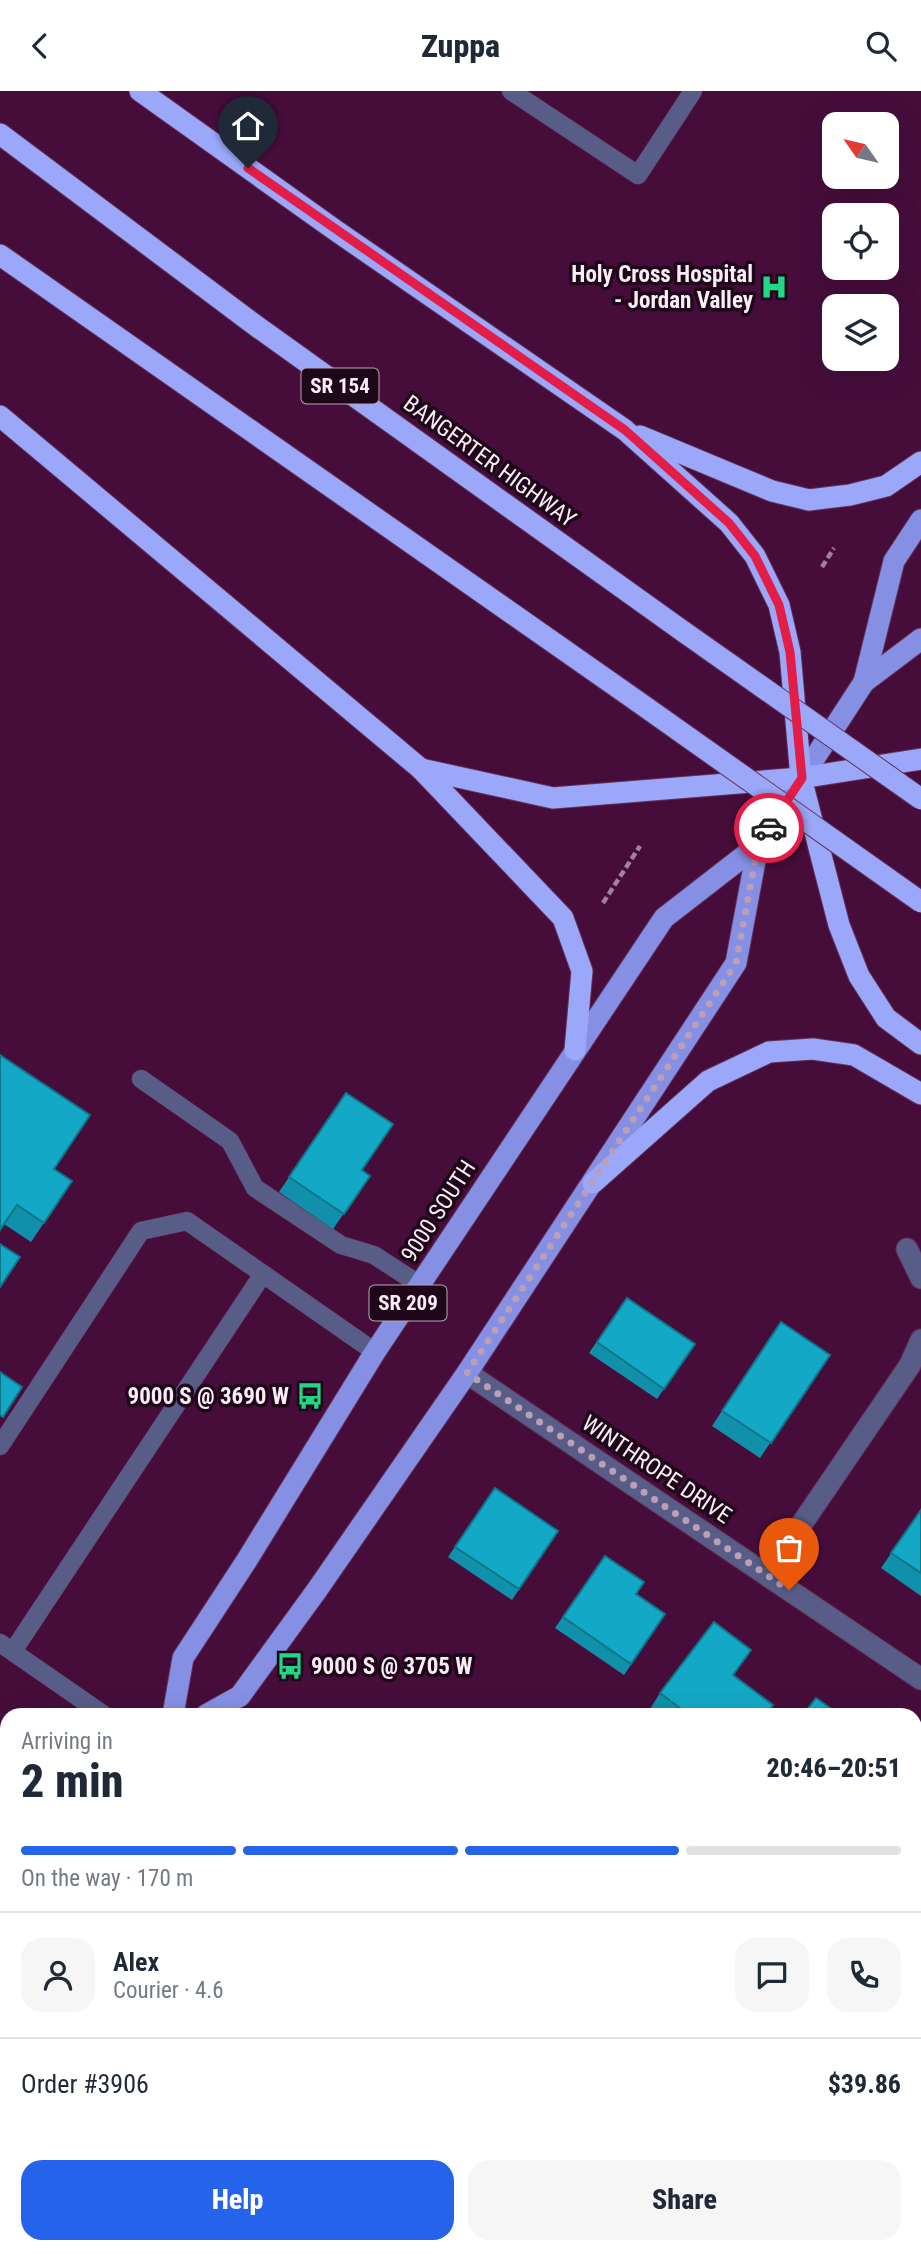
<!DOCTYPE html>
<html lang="en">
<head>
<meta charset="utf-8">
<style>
	:root { --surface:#fff; --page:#f6f6f7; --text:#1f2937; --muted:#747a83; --line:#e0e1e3; --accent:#2563eb }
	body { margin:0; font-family:"Roboto Condensed",sans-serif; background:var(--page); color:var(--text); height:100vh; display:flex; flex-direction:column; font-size:26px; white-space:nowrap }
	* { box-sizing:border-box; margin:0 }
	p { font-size:23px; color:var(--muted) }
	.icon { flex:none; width:38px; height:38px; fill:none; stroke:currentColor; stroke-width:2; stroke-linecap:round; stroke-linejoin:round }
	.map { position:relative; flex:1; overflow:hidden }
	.sheet { position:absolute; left:0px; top:1617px; width:922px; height:546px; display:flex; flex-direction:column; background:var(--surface); border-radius:21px 21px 0 0; box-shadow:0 7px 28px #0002 }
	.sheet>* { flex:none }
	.needle { width:46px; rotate:304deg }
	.tools { position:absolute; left:822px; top:21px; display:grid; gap:14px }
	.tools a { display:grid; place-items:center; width:77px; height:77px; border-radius:14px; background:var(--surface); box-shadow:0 7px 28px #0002; font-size:35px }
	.pin { position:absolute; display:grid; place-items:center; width:60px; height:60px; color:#fff; margin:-72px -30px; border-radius:50% 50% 50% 0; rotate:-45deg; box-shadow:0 0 7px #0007 }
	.pin .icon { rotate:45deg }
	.courier { position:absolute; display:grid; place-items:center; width:70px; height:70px; margin:-35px; border:5px solid #e11d48; border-radius:50%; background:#fff; color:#222; box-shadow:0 2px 9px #0007 }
	.summary em { font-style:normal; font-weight:800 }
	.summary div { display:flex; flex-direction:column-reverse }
	.summary { display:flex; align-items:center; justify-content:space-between; height:119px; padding:0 21px }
	h1 { font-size:46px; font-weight:800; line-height:52px }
	.bar { display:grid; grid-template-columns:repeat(4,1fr); gap:10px 7px; align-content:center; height:84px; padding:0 21px }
	.bar i { height:9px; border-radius:5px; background:var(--line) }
	.bar .on { background:var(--accent) }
	.bar p { grid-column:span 4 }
	.line { display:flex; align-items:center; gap:18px; padding:0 21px; border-top:2px solid var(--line) }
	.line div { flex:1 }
	.round { display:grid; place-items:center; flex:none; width:74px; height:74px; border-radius:21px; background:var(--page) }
	.action { display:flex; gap:14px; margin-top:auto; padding:14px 21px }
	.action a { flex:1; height:80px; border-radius:21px; background:var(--accent); color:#fff; font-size:28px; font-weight:800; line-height:80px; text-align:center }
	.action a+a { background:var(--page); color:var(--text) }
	header { display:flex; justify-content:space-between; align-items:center; height:91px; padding:0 21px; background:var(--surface); font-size:32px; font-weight:800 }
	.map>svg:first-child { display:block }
</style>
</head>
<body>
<header><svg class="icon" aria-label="back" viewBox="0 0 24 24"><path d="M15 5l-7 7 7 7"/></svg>Zuppa<svg class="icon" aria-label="search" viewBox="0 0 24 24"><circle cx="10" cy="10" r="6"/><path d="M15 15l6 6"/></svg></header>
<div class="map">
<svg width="921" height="2163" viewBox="0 0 921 2163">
	<rect width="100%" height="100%" fill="#460d3b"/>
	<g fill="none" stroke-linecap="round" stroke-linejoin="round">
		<defs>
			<g id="lane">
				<path d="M511 0 638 84 693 0"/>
				<path d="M141 988 230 1050 255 1097 341 1154 374 1164 420 1194"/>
				<path d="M0 1355 141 1140 187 1130 375 1261"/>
				<path d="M0 1552 104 1624"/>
				<path d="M13 1560 263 1183"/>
			</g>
			<g id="street">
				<path d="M907 1158 921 1187"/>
				<path d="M467 1282 921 1588"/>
				<path d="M767 1484 910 1274 921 1249"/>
				<path d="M850 2156 861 2163"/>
			</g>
			<g id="primary">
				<path d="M864 591 921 548"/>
				<path d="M173 1624 183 1567 247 1469 375 1261 664 827 758 754 864 591 894 470 921 429"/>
				<path d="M206 1624 240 1605 317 1499 467 1282 736 872 758 754"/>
				<path d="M0 1891 7 1881"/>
			</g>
			<g id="highway">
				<path d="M140 0 335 139 625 339 729 432 755 465 779 514 790 561 801 687 839 834 859 885 886 927 921 953"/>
				<path d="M0 43 259 237 684 541"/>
				<path d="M0 164 637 610"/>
				<path d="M0 325 421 678 563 827 582 880 575 959"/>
				<path d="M640 345 772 400 809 409 850 404 886 395 921 371"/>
				<path d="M421 678 553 707 801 687 921 668"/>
				<path d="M593 1092 708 990 769 961 813 958 854 964 921 1003"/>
			</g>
		</defs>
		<!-- lane casing -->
		<use href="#lane" stroke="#633159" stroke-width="19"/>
		<!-- street casing -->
		<use href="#street" stroke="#633159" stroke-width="23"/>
		<!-- primary casing -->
		<use href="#primary" stroke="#633159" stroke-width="23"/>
		<!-- highway casing -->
		<use href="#highway" stroke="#633159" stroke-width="23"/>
		<!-- path -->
		<g stroke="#a3809b" stroke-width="4.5" stroke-dasharray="7 3.5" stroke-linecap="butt">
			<path d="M822 476 834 457"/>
			<path d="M603 812 640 755"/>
		</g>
		<!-- lane -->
		<use href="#lane" stroke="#575d87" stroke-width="18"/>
		<!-- street -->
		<use href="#street" stroke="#575d87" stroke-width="21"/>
		<!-- primary -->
		<use href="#primary" stroke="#8590e5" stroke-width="21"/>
		<!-- highway -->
		<use href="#highway" stroke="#9ba7f8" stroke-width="21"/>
		<defs>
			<g id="highway-bridge">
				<path d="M684 541 921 708"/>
				<path d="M637 610 921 811"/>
			</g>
		</defs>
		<!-- highway-bridge casing -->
		<use href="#highway-bridge" stroke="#633159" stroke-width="23" stroke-linecap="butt"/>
		<!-- highway-bridge -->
		<use href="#highway-bridge" stroke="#9ba7f8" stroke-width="21"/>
	</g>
	<!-- wall -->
	<g fill="#1090aa">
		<path d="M0 964 54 1078 72 1090 31 1151 4 1133Z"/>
		<path d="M346 1002 362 1079 370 1085 333 1138 279 1101Z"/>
		<path d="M627 1207 695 1253 657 1308 589 1262Z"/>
		<path d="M771 1246 830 1264 760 1367 712 1335Z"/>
		<path d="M495 1397 558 1440 512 1509 448 1466Z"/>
		<path d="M921 1419V1505L881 1477Z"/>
		<path d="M605 1465 636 1503 665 1523 624 1584 555 1537Z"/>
		<path d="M733 1585 766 1624H658L650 1618 660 1602Z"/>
		<path d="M921 1695V1761L915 1757V1703Z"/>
		<path d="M915 2008 921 2012V2088L915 2084Z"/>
		<path d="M511 2156H536L526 2163H521Z"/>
		<path d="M600 2156H692L702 2163H596Z"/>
	</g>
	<!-- shaded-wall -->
	<path fill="#0d768b" d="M530 2156H536L525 2163Z"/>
	<!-- building -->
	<g fill="#13a8c6" stroke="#0d768b" stroke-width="2">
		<path d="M0 964 90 1024 54 1078 72 1090 44 1132 17 1114 0 1139Z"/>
		<path d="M346 1002 393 1033 362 1079 370 1085 344 1123 289 1086Z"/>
		<path d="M0 1153 20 1166 0 1196Z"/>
		<path d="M627 1207 695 1253 664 1298 597 1251Z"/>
		<path d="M781 1231 830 1264 771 1352 722 1320Z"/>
		<path d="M0 1281 22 1296 3 1326 0 1324Z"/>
		<path d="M495 1397 558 1440 519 1498 455 1456Z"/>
		<path d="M921 1419V1482L891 1462Z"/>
		<path d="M605 1465 644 1491 636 1503 665 1523 631 1573 563 1526Z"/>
		<path d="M714 1531 751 1559 733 1584 773 1614 766 1624H689L660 1602Z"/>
		<path d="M816 1607 840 1624H803Z"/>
		<path d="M921 1695V1745L915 1741V1703Z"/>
		<path d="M915 2008 921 2012V2072L915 2068Z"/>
		<path d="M136 2156H215L210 2163H192L188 2160 186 2163H131Z"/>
		<path d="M313 2156H323L334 2163H309Z"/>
		<path d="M602 2156H692L702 2163H612Z"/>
	</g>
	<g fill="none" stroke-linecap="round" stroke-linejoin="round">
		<!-- done -->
		<path stroke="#bc9eb5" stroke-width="7" stroke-dasharray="0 12.6" d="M769 737 758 754 736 872 467 1282 789 1499"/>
		<!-- route -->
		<path stroke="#e11d48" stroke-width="9" d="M248 77 625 339 729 432 755 465 779 514 790 561 802 687 769 737"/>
	</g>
	<!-- icons -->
	<defs>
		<symbol id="hospital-bare" viewBox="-9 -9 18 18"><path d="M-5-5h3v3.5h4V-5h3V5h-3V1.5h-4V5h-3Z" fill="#1fd887" stroke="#1f071a" stroke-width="2.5" paint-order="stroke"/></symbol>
		<symbol id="bus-bare" viewBox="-9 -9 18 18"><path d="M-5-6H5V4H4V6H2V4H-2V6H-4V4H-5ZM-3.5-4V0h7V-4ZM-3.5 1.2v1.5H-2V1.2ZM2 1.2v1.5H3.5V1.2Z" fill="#1fd887" stroke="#1f071a" stroke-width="2.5" paint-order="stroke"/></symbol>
	</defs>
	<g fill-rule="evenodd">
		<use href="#hospital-bare" x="755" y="177" width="38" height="38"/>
		<use href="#bus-bare" x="291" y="1286" width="38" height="38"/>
		<use href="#bus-bare" x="271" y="1556" width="38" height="38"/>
	</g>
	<g text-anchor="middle" stroke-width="7" stroke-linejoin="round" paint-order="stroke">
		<!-- shield labels -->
		<g fill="#1f071a" stroke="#b9a7b4" stroke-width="2">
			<rect x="301.5" y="277.5" width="77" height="35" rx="5"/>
			<rect x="369.5" y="1194.5" width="77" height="35" rx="5"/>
		</g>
		<g font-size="21" font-weight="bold" fill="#fbecf6">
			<text x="340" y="302">SR 154</text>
			<text x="408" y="1219">SR 209</text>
		</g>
		<!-- poi labels -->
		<g font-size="23" font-weight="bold" fill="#fbecf6" stroke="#1f071a" text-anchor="end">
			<text x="753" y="191">Holy Cross Hospital<tspan x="753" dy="26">- Jordan Valley</tspan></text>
			<text x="289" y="1313">9000 S @ 3690 W</text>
			<text x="311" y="1583" text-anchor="start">9000 S @ 3705 W</text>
		</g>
		<!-- street labels -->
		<g font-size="23" fill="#fbecf6" stroke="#1f071a">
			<text transform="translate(490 370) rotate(36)" y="8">BANGERTER HIGHWAY</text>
			<text transform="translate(438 1120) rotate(-57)" y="8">9000 SOUTH</text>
			<text transform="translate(657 1378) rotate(34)" y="8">WINTHROPE DRIVE</text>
		</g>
	</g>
</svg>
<div class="tools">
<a><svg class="needle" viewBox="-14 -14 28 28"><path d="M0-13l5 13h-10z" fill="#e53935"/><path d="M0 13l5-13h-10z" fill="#747a83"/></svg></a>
<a><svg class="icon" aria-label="locate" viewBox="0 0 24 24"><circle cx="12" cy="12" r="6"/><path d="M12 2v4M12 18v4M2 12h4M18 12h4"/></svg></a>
<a><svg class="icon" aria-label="layers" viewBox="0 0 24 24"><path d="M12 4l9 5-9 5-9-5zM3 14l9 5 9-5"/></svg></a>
</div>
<div class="pin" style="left:789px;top:1499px;background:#ea580c"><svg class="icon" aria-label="bag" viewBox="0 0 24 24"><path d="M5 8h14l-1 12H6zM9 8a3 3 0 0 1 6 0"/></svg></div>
<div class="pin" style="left:248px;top:77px;background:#1f2937"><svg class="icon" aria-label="home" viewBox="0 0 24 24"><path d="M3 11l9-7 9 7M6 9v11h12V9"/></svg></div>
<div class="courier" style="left:769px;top:737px"><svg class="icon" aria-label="car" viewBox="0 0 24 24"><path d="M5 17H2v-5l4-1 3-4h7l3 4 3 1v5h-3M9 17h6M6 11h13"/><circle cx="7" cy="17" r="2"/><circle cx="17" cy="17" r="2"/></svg></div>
<section class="sheet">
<div class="summary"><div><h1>2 min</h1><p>Arriving in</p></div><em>20:46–20:51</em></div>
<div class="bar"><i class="on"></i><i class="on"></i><i class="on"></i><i></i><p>On the way · 170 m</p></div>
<div class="line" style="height:126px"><a class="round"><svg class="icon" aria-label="person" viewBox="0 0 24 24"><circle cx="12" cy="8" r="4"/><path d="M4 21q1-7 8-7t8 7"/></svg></a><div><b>Alex</b><p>Courier · 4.6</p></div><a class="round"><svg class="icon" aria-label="chat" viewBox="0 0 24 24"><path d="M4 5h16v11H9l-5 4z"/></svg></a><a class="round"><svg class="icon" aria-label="phone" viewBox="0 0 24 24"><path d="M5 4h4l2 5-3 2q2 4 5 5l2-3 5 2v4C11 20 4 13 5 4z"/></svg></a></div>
<div class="line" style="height:91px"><div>Order #3906</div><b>$39.86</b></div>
<div class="action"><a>Help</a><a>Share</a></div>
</section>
</div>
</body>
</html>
